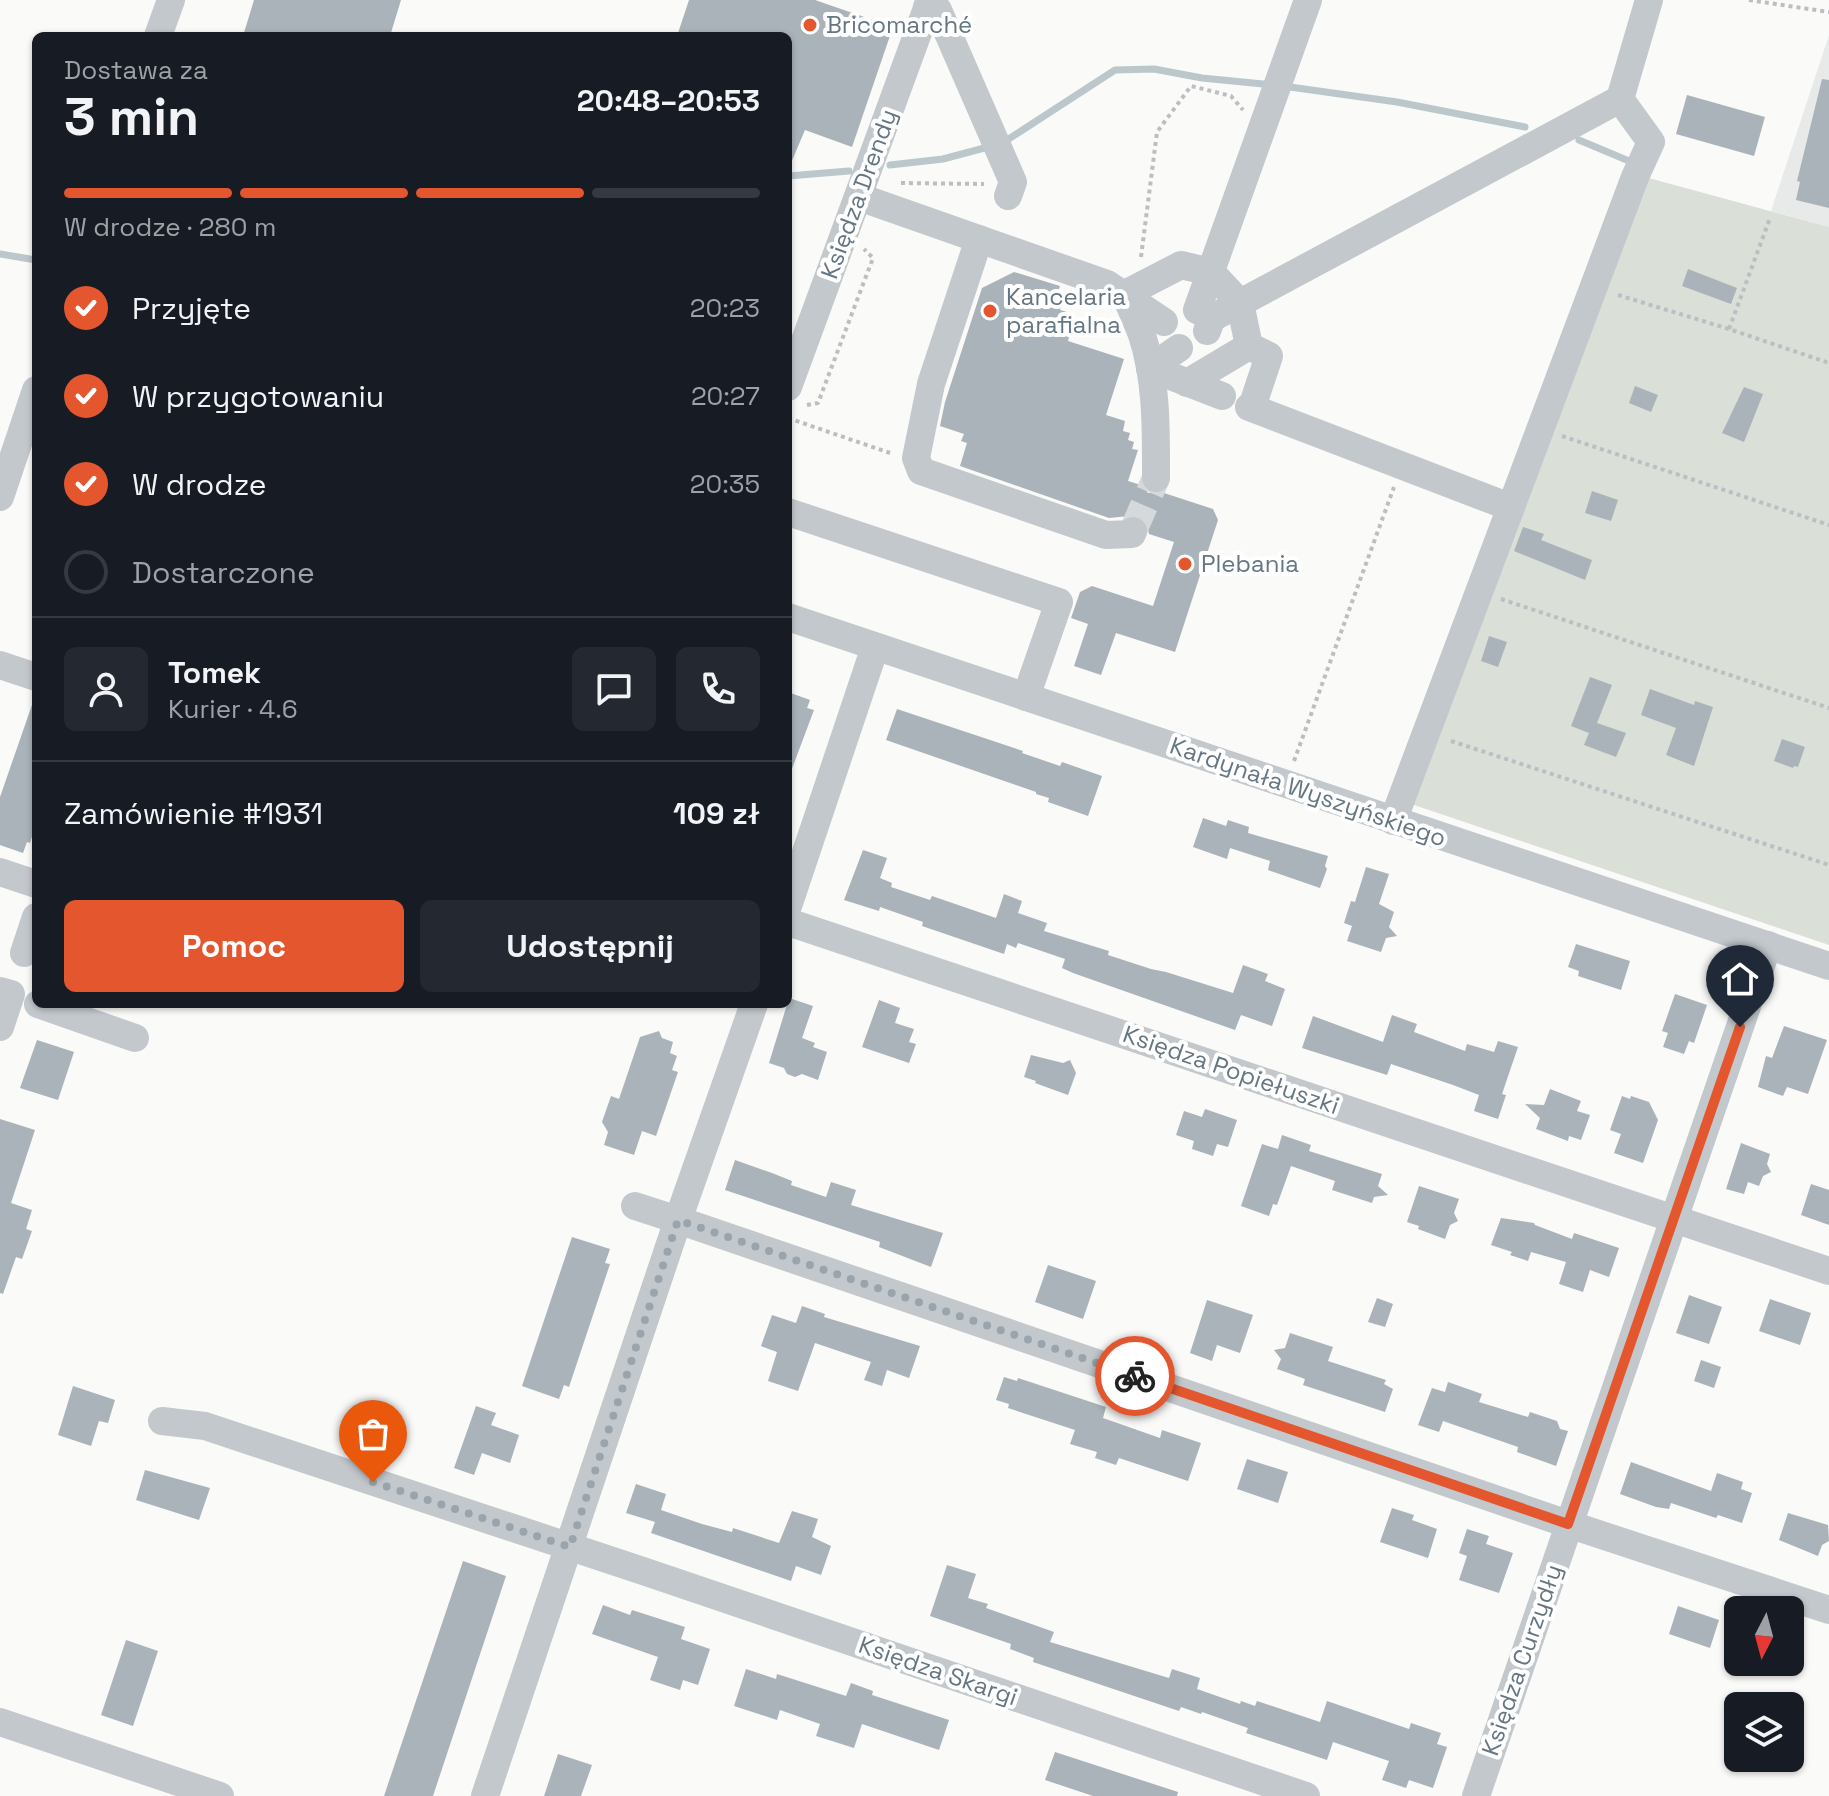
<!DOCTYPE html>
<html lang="pl">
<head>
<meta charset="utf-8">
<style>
	:root { --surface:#171b24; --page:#242831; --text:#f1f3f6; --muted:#9ea1a6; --line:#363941; --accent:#e4572e }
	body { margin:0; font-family:"Space Grotesk",sans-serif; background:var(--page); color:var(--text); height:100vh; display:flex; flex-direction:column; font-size:30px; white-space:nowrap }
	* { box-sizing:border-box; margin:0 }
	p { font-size:26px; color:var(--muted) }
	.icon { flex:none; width:44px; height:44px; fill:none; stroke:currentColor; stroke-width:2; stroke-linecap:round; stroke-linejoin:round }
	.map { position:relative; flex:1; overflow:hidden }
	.panel { position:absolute; left:32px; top:32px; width:760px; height:976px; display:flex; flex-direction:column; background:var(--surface); border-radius:12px; box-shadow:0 2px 6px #0004 }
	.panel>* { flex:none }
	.needle { width:52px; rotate:186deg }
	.buttons { position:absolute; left:1724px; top:1596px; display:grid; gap:16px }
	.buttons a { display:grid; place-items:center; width:80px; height:80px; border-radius:12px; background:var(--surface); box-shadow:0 2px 6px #0004; font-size:40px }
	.pin { position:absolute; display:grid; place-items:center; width:68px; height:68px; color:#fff; margin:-82px -34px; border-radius:50% 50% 50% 0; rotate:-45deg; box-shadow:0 0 8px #0007 }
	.pin .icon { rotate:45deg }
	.courier { position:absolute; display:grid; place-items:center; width:80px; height:80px; margin:-40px; border:6px solid #e4572e; border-radius:50%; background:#fff; color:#222; box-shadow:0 2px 10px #0007 }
	.summary em { font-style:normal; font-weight:700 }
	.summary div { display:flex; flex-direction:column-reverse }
	.summary { display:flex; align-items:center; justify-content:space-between; height:136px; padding:0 32px }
	h1 { font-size:52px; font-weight:700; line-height:60px }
	.bar { display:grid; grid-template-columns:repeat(4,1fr); gap:12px 8px; align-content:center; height:96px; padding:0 32px }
	.bar i { height:10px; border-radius:6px; background:var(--line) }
	.bar .current { background:var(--accent) }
	.bar p { grid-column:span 4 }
	.line { display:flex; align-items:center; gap:20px; padding:0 32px; border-top:2px solid var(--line) }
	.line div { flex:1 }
	.round { display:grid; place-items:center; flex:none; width:84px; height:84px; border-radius:12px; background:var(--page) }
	ol { padding:0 32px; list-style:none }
	li { display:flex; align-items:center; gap:24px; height:88px }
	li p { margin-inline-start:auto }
	li .icon { padding:8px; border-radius:50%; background:var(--accent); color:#fff; stroke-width:4 }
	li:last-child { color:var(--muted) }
	li i { width:44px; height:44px; border:4px solid var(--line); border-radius:50% }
	.action { display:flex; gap:16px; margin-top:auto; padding:16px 32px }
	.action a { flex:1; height:92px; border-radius:12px; background:var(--accent); color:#fff; font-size:32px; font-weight:700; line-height:92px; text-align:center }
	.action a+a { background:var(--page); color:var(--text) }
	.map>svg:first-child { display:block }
</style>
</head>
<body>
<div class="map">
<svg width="1829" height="1796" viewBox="0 0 1829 1796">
	<rect width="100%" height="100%" fill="#fafaf8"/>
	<!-- built -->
	<path fill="#e8e9e9" d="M1829 35V227L1771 211Z"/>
	<!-- green -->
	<path fill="#dadfd7" d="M1645 177 1829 227V945L1411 804Z"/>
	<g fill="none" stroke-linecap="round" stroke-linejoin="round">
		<!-- stream -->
		<g stroke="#bbc7cb" stroke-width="7">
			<path d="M1290 87 1397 102 1525 127"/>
			<path d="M1579 140 1629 161"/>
			<path d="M1004 142 1115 70 1154 69 1202 78 1263 84"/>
			<path d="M890 165 943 159 988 147"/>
			<path d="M788 176 849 171"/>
			<path d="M0 254 36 260"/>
		</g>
	</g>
	<!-- building -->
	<g fill="#aab3b9">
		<path d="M254 0H401L390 36H243Z"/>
		<path d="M689 0H815L893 27 852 147 805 130 788 170V36H677Z"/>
		<path d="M1822 79 1829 80V208L1796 200 1800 182 1797 181Z"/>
		<path d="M1687 95 1765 117 1754 156 1676 134Z"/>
		<path d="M1688 269 1737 288 1731 304 1682 286Z"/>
		<path d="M1014 272 1060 286 1056 298 1063 300 1060 310 1067 312 1065 319 1073 321 1068 341 1124 359 1106 415 1125 421 1123 431 1130 433 1128 440 1134 442 1132 449 1138 450 1128 481 1141 485 1148 493H1164L1213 509 1218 520 1175 652 1116 633 1101 675 1074 666 1088 624 1071 618 1080 592 1092 586 1153 606 1174 542 1149 534 1146 520 1139 515 1109 518 960 466 967 443 961 441 964 434 940 426 945 402 982 288Z"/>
		<path d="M1635 386 1658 395 1651 412 1629 403Z"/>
		<path d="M1744 387 1763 394 1744 442 1722 433Z"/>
		<path d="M1592 491 1618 500 1611 521 1585 513Z"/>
		<path d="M1523 527 1544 534 1541 540 1592 560 1585 580 1514 551Z"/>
		<path d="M1489 636 1507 642 1498 667 1481 661Z"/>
		<path d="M1590 677 1612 685 1597 723 1626 733 1616 757 1584 745 1589 733 1571 726Z"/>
		<path d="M1650 689 1694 705 1695 701 1713 707 1694 766 1666 755 1676 728 1641 715Z"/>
		<path d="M788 692 810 700 807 708 814 710 790 774H788Z"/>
		<path d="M33 702 36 703V824L30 843 27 842 23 853 0 845V797Z"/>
		<path d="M897 709 1023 751 1022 753 1060 766 1062 762 1102 776 1088 816 1048 802 1049 798 1036 794V792L886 740Z"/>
		<path d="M1782 739 1805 747 1798 767 1794 766 1793 768 1774 761Z"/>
		<path d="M1203 818 1226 826 1228 820 1249 827 1248 833 1328 856 1325 866 1327 869 1320 888 1268 870 1270 861 1230 848 1227 859 1193 847Z"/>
		<path d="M863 850 887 858 880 878 892 883 891 887 930 900 932 896 996 918 1004 894 1022 901 1018 913 1047 923 1044 931 1109 951 1108 955 1151 969 1166 972 1233 993 1243 965 1268 974 1265 981 1285 989 1272 1026 1241 1015 1235 1030 1073 973 1062 968 1065 959 1018 943 1016 948 1007 944 1004 954 922 926 923 922 880 907 879 911 844 900Z"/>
		<path d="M1366 867 1389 874 1379 904 1394 912 1389 927 1397 936 1386 938 1381 952 1347 941 1352 926 1344 923 1351 901 1355 902Z"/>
		<path d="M1576 944 1630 961 1621 990 1578 976 1579 971 1568 967Z"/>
		<path d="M1675 994 1707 1005 1694 1043 1689 1041 1684 1054 1663 1047 1668 1033 1662 1031Z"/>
		<path d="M789 998 813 1006 802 1038 815 1043 813 1047 827 1052 818 1080 802 1074 795 1077 787 1074 784 1068 769 1063Z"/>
		<path d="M879 1000 900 1008 895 1023 914 1029 909 1042 916 1044 909 1063 862 1047Z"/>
		<path d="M1392 1015 1417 1024 1414 1032 1465 1051 1467 1044 1494 1052 1498 1041 1518 1047 1502 1094 1506 1095 1498 1119 1474 1111 1479 1095 1453 1085 1391 1064 1387 1075 1302 1048 1313 1016 1383 1042Z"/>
		<path d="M1784 1026 1827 1040 1808 1094 1787 1087 1783 1096 1758 1087 1766 1056 1772 1058Z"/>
		<path d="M659 1031 662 1038 673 1042 670 1053 677 1056 672 1070 678 1072 656 1136 642 1131 634 1155 604 1145 608 1132 602 1122 611 1096 619 1099 640 1037Z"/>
		<path d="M37 1040 74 1052 58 1100 20 1088Z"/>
		<path d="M1031 1055 1063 1063 1070 1060 1076 1073 1068 1095 1035 1083 1036 1081 1024 1077Z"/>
		<path d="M1550 1089 1581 1101 1577 1111 1590 1115 1581 1140 1569 1136 1568 1141 1536 1129 1540 1118 1525 1104 1544 1105Z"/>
		<path d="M1622 1096 1630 1099 1631 1096 1649 1102 1658 1120 1643 1163 1614 1153 1621 1134 1610 1130Z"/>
		<path d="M1205 1109 1237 1120 1228 1147 1217 1144 1213 1156 1192 1149 1194 1141 1176 1135 1184 1111 1202 1117Z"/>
		<path d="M0 1119 35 1130 11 1203 32 1210 26 1229 32 1231 22 1259 16 1257 3 1294 0 1293Z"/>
		<path d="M1282 1135 1311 1145 1309 1151 1382 1174 1378 1186 1388 1195 1374 1197 1372 1203 1332 1190 1335 1181 1291 1166 1277 1205 1273 1204 1269 1216 1241 1206 1262 1144 1278 1149Z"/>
		<path d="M1741 1143 1770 1154 1767 1164 1771 1172 1763 1176 1759 1186 1748 1182 1744 1194 1726 1189Z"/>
		<path d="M735 1160 772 1173 792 1181 791 1185 826 1197 831 1182 856 1190 851 1205 943 1233 931 1267 879 1247 880 1242 725 1190Z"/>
		<path d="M1811 1184 1829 1190V1225L1801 1215Z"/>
		<path d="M1419 1186 1459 1199 1454 1213 1458 1221 1450 1225 1445 1239 1418 1229 1419 1226 1407 1222Z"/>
		<path d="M1501 1218 1534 1223 1535 1225 1572 1239 1574 1233 1619 1248 1609 1277 1590 1270 1583 1292 1559 1284 1566 1262 1531 1252 1528 1261 1510 1255 1512 1252 1491 1245Z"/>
		<path d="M572 1237 610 1249 605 1263 610 1264 569 1387 564 1385 559 1399 522 1386Z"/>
		<path d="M1048 1265 1096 1281 1083 1319 1035 1302Z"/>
		<path d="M1689 1295 1722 1307 1709 1344 1676 1333Z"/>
		<path d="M1377 1298 1393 1304 1385 1327 1368 1322Z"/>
		<path d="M1770 1299 1811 1313 1800 1345 1759 1331Z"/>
		<path d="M1207 1300 1253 1315 1240 1353 1217 1345 1212 1361 1190 1353Z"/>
		<path d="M802 1306 825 1314 824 1317 920 1346 909 1378 887 1370 882 1386 864 1380 871 1362 815 1343 798 1391 768 1381 777 1352 761 1346 772 1315 796 1323Z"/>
		<path d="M1290 1333 1333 1347 1328 1361 1386 1380 1384 1384 1393 1389 1385 1412 1303 1385 1305 1379 1277 1369 1281 1359 1274 1350 1285 1348Z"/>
		<path d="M1701 1360 1721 1367 1714 1388 1694 1381Z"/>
		<path d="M1004 1377 1017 1381 1018 1378 1106 1407 1103 1418 1160 1438 1162 1430 1201 1443 1188 1481 1119 1458 1116 1465 1095 1458 1097 1452 1070 1444 1075 1430 1008 1408 1009 1404 996 1400Z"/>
		<path d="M1448 1382 1482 1394 1479 1402 1528 1417 1530 1412 1557 1421 1560 1429 1568 1431 1556 1466 1517 1452 1518 1447 1443 1421 1439 1432 1418 1425 1432 1388 1445 1392Z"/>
		<path d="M73 1386 115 1400 108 1423 99 1421 91 1446 58 1435Z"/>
		<path d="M476 1406 496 1413 491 1425 519 1435 510 1463 482 1453 474 1475 454 1468Z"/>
		<path d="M1247 1459 1288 1472 1278 1503 1237 1489Z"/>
		<path d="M1631 1462 1711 1491 1717 1473 1743 1482 1741 1489 1752 1493 1742 1523 1718 1515 1716 1518 1671 1503 1669 1509 1656 1507 1620 1494Z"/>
		<path d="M145 1470 210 1488 199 1520 136 1500Z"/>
		<path d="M636 1484 666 1494 661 1510 702 1524 732 1532 733 1528 779 1543 792 1511 818 1519 812 1537 831 1546 821 1575 796 1566 791 1581 651 1533 655 1522 626 1513Z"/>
		<path d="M1392 1508 1414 1515 1412 1520 1437 1529 1428 1558 1380 1542Z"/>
		<path d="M1788 1513 1828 1525 1829 1541 1822 1545 1818 1556 1779 1540Z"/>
		<path d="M1467 1529 1489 1536 1486 1544 1513 1553 1499 1593 1459 1580 1467 1556 1459 1553Z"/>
		<path d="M463 1561 506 1576 433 1796H384Z"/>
		<path d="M947 1565 976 1574 968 1598 988 1604 986 1608 1054 1632 1050 1642 1169 1678 1172 1669 1200 1678 1197 1689 1240 1704 1241 1701 1255 1706 1257 1701 1320 1722 1327 1701 1409 1729 1411 1723 1441 1733 1437 1744 1447 1747 1433 1788 1409 1780 1406 1788 1382 1780 1389 1761 1333 1742 1327 1760 1246 1733 1248 1728 1202 1712 1201 1714 1181 1707 1179 1711 1033 1662 1034 1658 1010 1649 1011 1644 930 1616Z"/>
		<path d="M603 1605 630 1615 632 1610 685 1627 681 1639 710 1649 698 1685 683 1680 680 1690 650 1680 658 1657 592 1634Z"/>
		<path d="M1678 1606 1719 1620 1710 1648 1669 1634Z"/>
		<path d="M126 1640 158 1651 133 1726 101 1715Z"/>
		<path d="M746 1669 776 1679 777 1674 846 1696 851 1683 873 1691 872 1695 949 1720 939 1750 862 1724 854 1748 816 1736 820 1724 780 1710 777 1720 734 1706Z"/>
		<path d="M1055 1752 1178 1792 1177 1796H1093L1045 1780Z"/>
		<path d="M558 1754 592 1765 581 1796H544Z"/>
	</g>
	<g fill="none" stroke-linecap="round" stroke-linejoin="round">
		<!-- minor-tunnel -->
		<path stroke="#d5d9db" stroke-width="28" stroke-dasharray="28 14" stroke-linecap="butt" d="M1133 531 1156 478"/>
		<!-- path -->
		<g stroke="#bbbfc2" stroke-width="4" stroke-dasharray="4 4" stroke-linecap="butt">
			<path d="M1749 0 1829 12"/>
			<path d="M901 183 984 184"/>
			<path d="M1141 257 1157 132 1191 86 1231 96 1243 110"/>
			<path d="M1618 295 1729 329 1829 363"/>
			<path d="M1729 329 1770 218"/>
			<path d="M807 405 818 403 873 258 864 249"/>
			<path d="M788 418 890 453"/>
			<path d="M1562 436 1829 525"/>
			<path d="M1501 599 1829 708"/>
			<path d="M1451 741 1829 865"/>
			<path d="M1294 761 1394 487"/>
		</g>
		<!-- minor -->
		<g stroke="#c3c8cc" stroke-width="28">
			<path d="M927 7 938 10 1013 182 1008 196"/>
			<path d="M158 36 171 0"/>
			<path d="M859 197 1107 284 1164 322"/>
			<path d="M979 239 931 384 916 458 921 471 1106 535 1132 534 1133 531"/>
			<path d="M1212 318 1620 99 1649 0"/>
			<path d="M1207 331 1212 318 1197 310 1308 0"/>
			<path d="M1150 368 1222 396"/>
			<path d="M1150 368 1179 348"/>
			<path d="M1187 383 1249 346"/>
			<path d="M788 387 930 0"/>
			<path d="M1249 407 1510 507"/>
			<path d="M1156 478C1156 430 1157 381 1142 335 1137 321 1130 307 1125 294L1181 265 1211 272 1240 303 1249 346 1269 356 1255 398"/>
			<path d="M0 497 36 390"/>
			<path d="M788 512 1059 602 1026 697"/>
			<path d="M788 617 1829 966"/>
			<path d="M0 665 36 677"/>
			<path d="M1393 821 1635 177 1651 142 1620 99"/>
			<path d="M0 872 36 884"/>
			<path d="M788 906 875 647"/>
			<path d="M788 922 1829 1271"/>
			<path d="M24 953 36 917"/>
			<path d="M0 991 11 994 0 1027"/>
			<path d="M38 1004 135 1038"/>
			<path d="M754 1004 678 1220 1568 1524 1829 1610"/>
			<path d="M162 1421 205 1426 643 1571 1306 1796"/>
			<path d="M0 1722 220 1796"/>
			<path d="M485 1796 678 1220 635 1206"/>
			<path d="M1476 1796 1768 945"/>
		</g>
	</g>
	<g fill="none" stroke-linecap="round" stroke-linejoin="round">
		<!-- done -->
		<path stroke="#99a4ac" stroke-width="8" stroke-dasharray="0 14.4" d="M373 1482 570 1547 678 1220 1135 1376"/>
		<!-- route -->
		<path stroke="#e4572e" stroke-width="10" d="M1135 1376 1568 1524 1740 1027"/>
	</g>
	<!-- markers -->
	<g fill="#e4572e" stroke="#fff" stroke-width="3">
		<circle cx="810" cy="25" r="8"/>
		<circle cx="990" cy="311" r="8"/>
		<circle cx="1185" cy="564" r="8"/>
	</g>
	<g text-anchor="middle" stroke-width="8" stroke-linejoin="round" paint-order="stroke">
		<!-- poi labels -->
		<g font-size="24" fill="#657683" stroke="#fff" text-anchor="start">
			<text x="826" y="33">Bricomarché</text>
			<text x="1006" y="305">Kancelaria<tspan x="1006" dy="28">parafialna</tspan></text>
			<text x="1201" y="572">Plebania</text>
		</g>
		<!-- street labels -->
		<g font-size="24" fill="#657683" stroke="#fff">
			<text transform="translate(859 194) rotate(-70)" y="8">Księdza Drendy</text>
			<text transform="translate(1308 792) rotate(19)" y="8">Kardynała Wyszyńskiego</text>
			<text transform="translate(1231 1070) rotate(19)" y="8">Księdza Popiełuszki</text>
			<text transform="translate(1522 1660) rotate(-71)" y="8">Księdza Curzydły</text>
			<text transform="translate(938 1671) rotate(19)" y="8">Księdza Skargi</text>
		</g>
	</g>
</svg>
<div class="buttons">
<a><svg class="needle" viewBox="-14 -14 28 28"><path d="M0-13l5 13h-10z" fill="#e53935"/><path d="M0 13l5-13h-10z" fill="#9ea1a6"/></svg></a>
<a><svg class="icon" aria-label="layers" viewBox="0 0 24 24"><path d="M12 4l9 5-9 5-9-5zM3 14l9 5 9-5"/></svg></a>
</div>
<div class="pin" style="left:373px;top:1482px;background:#ea580c"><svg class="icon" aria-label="bag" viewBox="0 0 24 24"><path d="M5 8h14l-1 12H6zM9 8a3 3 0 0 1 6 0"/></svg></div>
<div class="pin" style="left:1740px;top:1027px;background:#1f2937"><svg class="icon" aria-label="home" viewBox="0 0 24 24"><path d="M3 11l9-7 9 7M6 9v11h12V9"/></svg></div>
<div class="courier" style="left:1135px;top:1376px"><svg class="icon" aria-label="bike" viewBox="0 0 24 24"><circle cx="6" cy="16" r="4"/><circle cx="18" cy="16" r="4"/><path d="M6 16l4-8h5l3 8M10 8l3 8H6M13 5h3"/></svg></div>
<section class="panel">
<div class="summary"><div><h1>3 min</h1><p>Dostawa za</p></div><em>20:48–20:53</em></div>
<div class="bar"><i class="current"></i><i class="current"></i><i class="current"></i><i></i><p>W drodze · 280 m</p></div>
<ol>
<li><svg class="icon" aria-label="check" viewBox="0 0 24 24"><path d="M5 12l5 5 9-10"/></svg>Przyjęte<p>20:23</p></li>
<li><svg class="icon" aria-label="check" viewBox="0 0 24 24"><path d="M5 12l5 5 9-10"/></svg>W przygotowaniu<p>20:27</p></li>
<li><svg class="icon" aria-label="check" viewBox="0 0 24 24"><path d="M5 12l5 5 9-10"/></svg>W drodze<p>20:35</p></li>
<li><i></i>Dostarczone</li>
</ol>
<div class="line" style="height:144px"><a class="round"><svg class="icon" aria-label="person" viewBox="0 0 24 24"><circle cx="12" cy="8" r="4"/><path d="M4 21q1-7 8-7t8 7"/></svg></a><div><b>Tomek</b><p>Kurier · 4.6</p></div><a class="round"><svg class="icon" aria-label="chat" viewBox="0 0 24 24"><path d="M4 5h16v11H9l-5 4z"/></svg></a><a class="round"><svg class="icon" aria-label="phone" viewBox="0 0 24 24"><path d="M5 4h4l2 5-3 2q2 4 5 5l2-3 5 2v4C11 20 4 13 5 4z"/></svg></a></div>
<div class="line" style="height:104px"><div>Zamówienie #1931</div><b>109 zł</b></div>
<div class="action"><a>Pomoc</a><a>Udostępnij</a></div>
</section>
</div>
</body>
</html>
